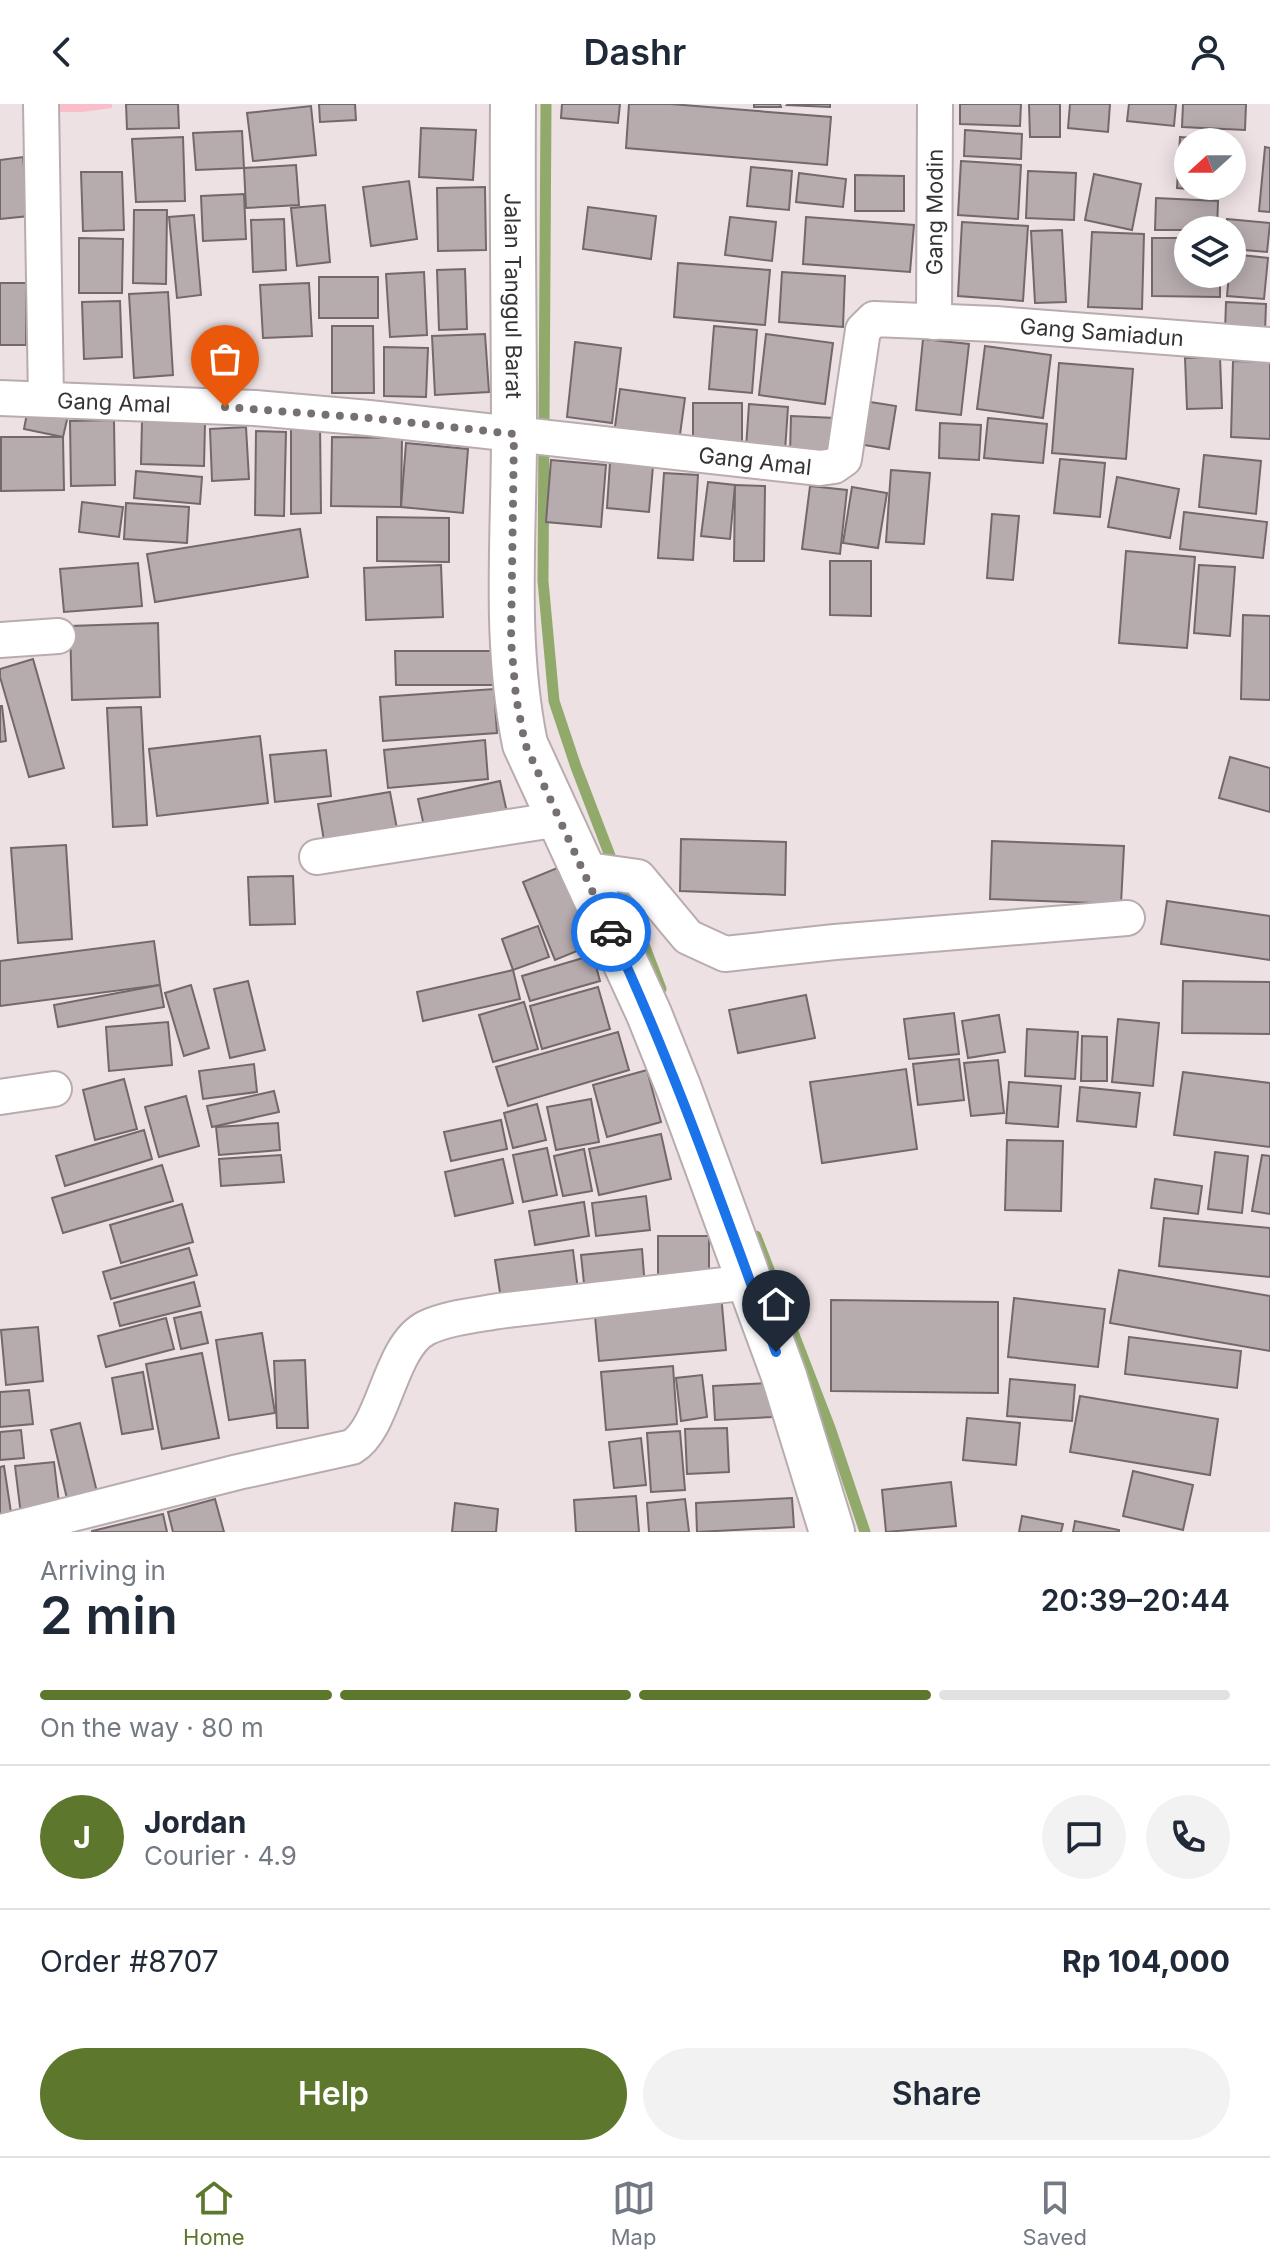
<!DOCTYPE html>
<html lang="en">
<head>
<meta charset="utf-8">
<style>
	:root { --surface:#fff; --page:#f2f2f3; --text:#1f2937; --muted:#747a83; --line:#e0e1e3; --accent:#5d782c }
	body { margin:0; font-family:Inter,sans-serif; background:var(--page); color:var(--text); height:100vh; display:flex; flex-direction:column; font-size:30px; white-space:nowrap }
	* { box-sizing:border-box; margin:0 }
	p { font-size:26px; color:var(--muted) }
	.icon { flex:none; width:44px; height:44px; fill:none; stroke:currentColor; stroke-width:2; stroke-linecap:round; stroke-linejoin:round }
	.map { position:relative; height:1428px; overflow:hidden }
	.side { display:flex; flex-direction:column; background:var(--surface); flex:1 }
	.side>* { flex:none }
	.needle { width:52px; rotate:249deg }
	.buttons { position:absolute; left:1174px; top:24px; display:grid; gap:16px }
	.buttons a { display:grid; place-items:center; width:72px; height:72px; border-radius:50%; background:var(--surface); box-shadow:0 4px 20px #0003; font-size:40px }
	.pin { position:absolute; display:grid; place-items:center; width:68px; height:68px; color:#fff; margin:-82px -34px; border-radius:50% 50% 50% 0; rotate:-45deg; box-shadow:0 0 8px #0007 }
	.pin .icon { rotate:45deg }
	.courier { position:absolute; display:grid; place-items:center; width:80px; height:80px; margin:-40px; border:6px solid #1a73e8; border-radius:50%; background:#fff; color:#222; box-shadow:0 2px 10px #0007 }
	.head em { font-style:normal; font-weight:600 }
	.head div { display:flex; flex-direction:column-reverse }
	.head { display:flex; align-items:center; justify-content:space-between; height:136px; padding:0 40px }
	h1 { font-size:52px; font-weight:600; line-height:60px }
	.bar { display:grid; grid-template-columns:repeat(4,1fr); gap:12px 8px; align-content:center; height:96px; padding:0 40px }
	.bar i { height:10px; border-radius:6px; background:var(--line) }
	.bar .selected { background:var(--accent) }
	.bar p { grid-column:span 4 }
	.line { display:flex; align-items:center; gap:20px; padding:0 40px; border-top:2px solid var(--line) }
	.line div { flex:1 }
	.round { display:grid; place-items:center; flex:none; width:84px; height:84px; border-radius:42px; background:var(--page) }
	.action { display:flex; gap:16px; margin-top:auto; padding:16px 40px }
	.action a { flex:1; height:92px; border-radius:48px; background:var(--accent); color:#fff; font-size:32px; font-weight:600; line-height:92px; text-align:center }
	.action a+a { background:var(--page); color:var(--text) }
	header { display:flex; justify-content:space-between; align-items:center; height:104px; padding:0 40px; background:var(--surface); font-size:36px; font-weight:600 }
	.tab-bar { display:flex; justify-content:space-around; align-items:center; height:112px; border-top:2px solid var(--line); background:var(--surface); font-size:22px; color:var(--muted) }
	.tab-bar a { display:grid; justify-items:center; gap:4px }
	.tab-bar .selected { color:var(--accent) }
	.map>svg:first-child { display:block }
</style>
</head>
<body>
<header><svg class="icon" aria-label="back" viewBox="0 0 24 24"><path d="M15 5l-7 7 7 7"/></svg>Dashr<svg class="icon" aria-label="person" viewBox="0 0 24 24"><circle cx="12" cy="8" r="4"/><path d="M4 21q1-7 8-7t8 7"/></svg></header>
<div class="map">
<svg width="1270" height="1428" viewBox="0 0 1270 1428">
	<rect width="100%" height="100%" fill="#ede1e3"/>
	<!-- green -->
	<path fill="#f9bec9" d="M43 0H112V4L82 8H43Z"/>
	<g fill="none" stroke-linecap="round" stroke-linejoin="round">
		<!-- stream -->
		<g stroke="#91aa6c" stroke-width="11">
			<path d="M546 0 543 477 554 597 576 663 661 885"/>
			<path d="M756 1132 830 1324 865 1428"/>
		</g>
	</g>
	<!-- building -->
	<g fill="#b6abad" stroke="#73686a" stroke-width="2">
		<path d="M126 0H178L179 24 127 25Z"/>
		<path d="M319 0H355L356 16 320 18Z"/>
		<path d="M562 0H620L618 19 561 14Z"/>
		<path d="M629 0H671L831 13 827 61 626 44Z"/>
		<path d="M754 0H780L781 3H754Z"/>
		<path d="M788 0H830V3L787 1Z"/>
		<path d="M960 0H1021L1020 22 960 20Z"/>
		<path d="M1029 0H1060V33H1030Z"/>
		<path d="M1070 0H1110L1108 28 1068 24Z"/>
		<path d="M1129 0H1176L1174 22 1127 17Z"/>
		<path d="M1183 0H1246L1245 26 1182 23Z"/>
		<path d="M311 2 316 51 253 57 247 9Z"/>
		<path d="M421 24 476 26 473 76 419 73Z"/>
		<path d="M965 26 1022 30 1021 55 964 52Z"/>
		<path d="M242 27 244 64 196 66 193 29Z"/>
		<path d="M183 33 185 97 136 98 132 35Z"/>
		<path d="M1180 33 1229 37 1188 38V82H1226V88L1177 84Z"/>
		<path d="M1265 43 1270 44V108L1259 107Z"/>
		<path d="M23 53 29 112 0 115V56Z"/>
		<path d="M961 57 1021 61 1018 115 958 111Z"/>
		<path d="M296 61 299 101 246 104 244 64Z"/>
		<path d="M751 63 792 67 789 106 747 102Z"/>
		<path d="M1028 67 1076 69 1074 116 1026 114Z"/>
		<path d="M81 68H122L124 126 83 127Z"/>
		<path d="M799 69 846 75 843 103 796 98Z"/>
		<path d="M1094 70 1141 80 1132 126 1085 116Z"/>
		<path d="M855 71 904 72V107H855Z"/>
		<path d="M409 77 417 135 371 142 363 83Z"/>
		<path d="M485 83 486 146 438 147 437 84Z"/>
		<path d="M244 90 246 135 203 137 201 92Z"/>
		<path d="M1156 94 1218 97 1217 126H1155Z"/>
		<path d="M325 101 330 158 297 162 291 104Z"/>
		<path d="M588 103 656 112 651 155 583 145Z"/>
		<path d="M134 106H167L166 180 133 179Z"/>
		<path d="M194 111 201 191 177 194 169 113Z"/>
		<path d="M730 113 776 118 772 157 725 151Z"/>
		<path d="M806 113 914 121 910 168 803 160Z"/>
		<path d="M284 115 286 166 253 168 251 116Z"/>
		<path d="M1227 115 1270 119 1267 148 1232 145V126H1226Z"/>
		<path d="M962 118 1028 122 1023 197 958 192Z"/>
		<path d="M1062 126 1066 198 1035 199 1031 127Z"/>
		<path d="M1092 128 1144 130 1142 205 1088 203Z"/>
		<path d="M79 134 123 135 122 189H79Z"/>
		<path d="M1152 134H1188V170H1220V193L1152 192Z"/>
		<path d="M1232 150 1268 154 1264 195 1227 192 1229 170H1232Z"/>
		<path d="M678 159 770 166 765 221 674 213Z"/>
		<path d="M465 165 467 225 439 226 437 166Z"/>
		<path d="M424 168 427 231 390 233 386 170Z"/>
		<path d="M782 168 845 172 843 223 779 218Z"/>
		<rect x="319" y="173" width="59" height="41"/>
		<rect x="0" y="179" width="26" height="62"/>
		<path d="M309 179 312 232 263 234 260 181Z"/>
		<path d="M168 188 173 271 134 274 129 190Z"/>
		<path d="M120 197 122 253 84 255 82 198Z"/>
		<path d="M1226 198 1266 200 1265 228 1225 227Z"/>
		<path d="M332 222H373L374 289H332Z"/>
		<path d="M714 222 757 226 752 289 709 285Z"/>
		<path d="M485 230 489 288 435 291 432 232Z"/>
		<path d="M766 230 833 239 825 300 759 291Z"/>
		<path d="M923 235 969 240 961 311 916 306Z"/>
		<path d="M575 238 621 244 612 319 567 313Z"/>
		<path d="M985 242 1051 251 1043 314 977 305Z"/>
		<path d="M384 243 428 244 426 293 384 292Z"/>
		<path d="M1220 253 1222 304 1187 305 1185 254Z"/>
		<path d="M1233 257 1270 258V335L1231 333Z"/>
		<path d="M1059 259 1133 265 1126 355 1052 349Z"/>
		<path d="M620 285 685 294 679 338 614 330Z"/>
		<path d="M864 297 896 302 889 345 858 340Z"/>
		<path d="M29 299 69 307 63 333 24 325Z"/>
		<path d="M693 299H742V341L693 342Z"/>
		<path d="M749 300 788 303 785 347 746 344Z"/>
		<path d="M791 312 836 314 835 351 790 350Z"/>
		<path d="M988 314 1047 320 1043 359 984 354Z"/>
		<path d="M114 316 115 381 71 382 70 317Z"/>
		<path d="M142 317 205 319 204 362 141 360Z"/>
		<path d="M291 319H320L321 409 291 410Z"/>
		<path d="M940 319 981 321 979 356 939 354Z"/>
		<path d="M246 323 249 375 212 377 210 325Z"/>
		<path d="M256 327 286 328 284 412 255 411Z"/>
		<path d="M1 333H63L64 386 1 387Z"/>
		<path d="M332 333 402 334 401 403 331 402Z"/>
		<path d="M406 339 468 345 463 409 401 403Z"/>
		<path d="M1204 351 1261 357 1256 410 1199 403Z"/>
		<path d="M1060 355 1105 359 1100 413 1054 409Z"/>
		<path d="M551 356 606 361 601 423 546 418Z"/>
		<path d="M610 358 653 362 649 408 607 404Z"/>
		<path d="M891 366 930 369 924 440 886 438Z"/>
		<path d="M136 367 202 373 200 400 134 394Z"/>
		<path d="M664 369 698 371 693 456 658 454Z"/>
		<path d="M1117 373 1179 385 1170 434 1108 423Z"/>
		<path d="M708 378 735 381 730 435 701 432Z"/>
		<path d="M735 381 765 382 764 457H734Z"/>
		<path d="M810 382 847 386 840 450 802 445Z"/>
		<path d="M852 383 887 389 878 444 843 439Z"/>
		<path d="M82 398 123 403 119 433 79 428Z"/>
		<path d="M126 399 189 403 187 439 124 435Z"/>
		<path d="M1184 408 1267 418 1263 454 1180 445Z"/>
		<path d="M992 410 1019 412 1013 476 987 474Z"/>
		<path d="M377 413 449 414V458L377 457Z"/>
		<path d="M300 425 308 473 155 498 147 450Z"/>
		<path d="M1126 447 1195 453 1187 544 1119 539Z"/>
		<path d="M830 457H871V512L830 511Z"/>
		<path d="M138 459 142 502 64 508 60 465Z"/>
		<path d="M441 461 443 513 366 516 364 464Z"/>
		<path d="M1199 461 1235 463 1230 532 1194 529Z"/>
		<path d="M1243 511 1270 512V596L1241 595Z"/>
		<path d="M158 519 160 593 72 596 70 522Z"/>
		<path d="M395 547H494V581H396Z"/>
		<path d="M33 555 64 664 29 673 0 573V565Z"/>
		<path d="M494 585 497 629 383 637 380 593Z"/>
		<path d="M0 602H2L6 637 0 638Z"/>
		<path d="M141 603 147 721 113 723 107 604Z"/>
		<path d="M260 632 268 699 157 712 149 645Z"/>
		<path d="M485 636 488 675 388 684 384 646Z"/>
		<path d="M326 646 331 692 275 698 270 651Z"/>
		<path d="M1230 653 1270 664V708L1219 694Z"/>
		<path d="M500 677 508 713 426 731 418 695Z"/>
		<path d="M390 688 398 730 325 743 318 700Z"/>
		<path d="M681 735 786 738 785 791 680 787Z"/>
		<path d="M992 737 1124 742 1121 800 990 795Z"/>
		<path d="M66 741 72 835 18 839 11 744Z"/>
		<path d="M567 760 599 838 555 856 523 778Z"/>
		<path d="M293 772 295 820 250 821 248 773Z"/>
		<path d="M1167 797 1270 812V856L1161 840Z"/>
		<path d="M538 822 549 853 513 866 502 835Z"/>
		<path d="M154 837 160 881 0 902V857Z"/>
		<path d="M593 851 600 877 530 897 522 872Z"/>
		<path d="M513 866 520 895 423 917 417 888Z"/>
		<path d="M248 877 265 946 230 954 214 885Z"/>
		<path d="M1183 877 1270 878V930L1182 929Z"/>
		<path d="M160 881 164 903 58 923 54 901Z"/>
		<path d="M191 881 209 944 184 952 165 889Z"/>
		<path d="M598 883 610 925 542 945 530 902Z"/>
		<path d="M806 891 815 934 738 949 729 906Z"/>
		<path d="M524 898 538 945 493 958 479 911Z"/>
		<path d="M954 909 959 950 909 955 904 915Z"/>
		<path d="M999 911 1005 948 968 954 962 917Z"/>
		<path d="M1118 915 1159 919 1153 982 1112 978Z"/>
		<path d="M168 918 172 961 109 967 106 923Z"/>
		<path d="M1027 925 1078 928 1075 975 1025 972Z"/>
		<path d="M618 928 629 966 508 1002 496 963Z"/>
		<path d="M1082 932 1107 933V977H1081Z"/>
		<path d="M959 955 964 996 918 1001 913 960Z"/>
		<path d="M998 956 1004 1009 971 1012 964 959Z"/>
		<path d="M254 960 257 988 203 995 199 967Z"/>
		<path d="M906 965 917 1045 822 1059 810 978Z"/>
		<path d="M647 966 661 1018 607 1033 593 981Z"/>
		<path d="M1183 968 1270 979V1043L1174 1031Z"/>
		<path d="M124 975 137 1025 95 1036 83 986Z"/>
		<path d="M1009 978 1061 982 1058 1023 1006 1019Z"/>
		<path d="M1080 983 1140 989 1136 1023 1077 1017Z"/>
		<path d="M274 987 279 1008 212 1023 207 1002Z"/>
		<path d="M186 992 199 1042 159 1053 145 1003Z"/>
		<path d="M591 995 599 1038 556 1046 547 1003Z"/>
		<path d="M537 1000 546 1036 513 1044 504 1009Z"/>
		<path d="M501 1016 507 1045 451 1057 444 1028Z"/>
		<path d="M278 1019 280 1046 219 1051 216 1023Z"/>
		<path d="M144 1026 152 1055 65 1082 56 1052Z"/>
		<path d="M661 1030 671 1075 599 1091 589 1045Z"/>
		<path d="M1007 1036 1063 1037 1061 1107 1005 1106Z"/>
		<path d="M547 1044 557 1091 523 1098 513 1051Z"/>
		<path d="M584 1045 592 1087 563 1092 554 1052Z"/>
		<path d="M1215 1048 1248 1052 1242 1109 1208 1105Z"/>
		<path d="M281 1051 284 1078 221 1082 219 1055Z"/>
		<path d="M1262 1051 1270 1052V1110L1252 1107Z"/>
		<path d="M503 1055 513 1099 455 1112 445 1068Z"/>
		<path d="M162 1061 173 1097 63 1129 52 1094Z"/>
		<path d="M1155 1075 1202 1082 1198 1110 1151 1104Z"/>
		<path d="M646 1092 650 1126 596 1132 592 1099Z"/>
		<path d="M584 1098 589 1132 535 1141 529 1107Z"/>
		<path d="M182 1100 193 1138 121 1159 110 1121Z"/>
		<path d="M1164 1114 1270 1124V1173L1159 1162Z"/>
		<rect x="658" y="1132" width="51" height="44"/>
		<path d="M189 1144 197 1171 111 1195 103 1168Z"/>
		<path d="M642 1145 645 1184 585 1189 581 1151Z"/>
		<path d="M573 1146 578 1186 501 1195 495 1156Z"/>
		<path d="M1119 1166 1270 1192V1247L1110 1219Z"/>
		<path d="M194 1178 200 1202 120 1222 114 1199Z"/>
		<path d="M721 1190 726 1246 599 1257 594 1201Z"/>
		<path d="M1014 1194 1105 1205 1098 1263 1008 1253Z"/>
		<path d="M831 1196 998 1198V1289L831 1287Z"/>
		<path d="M201 1208 208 1239 181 1245 174 1214Z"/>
		<path d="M166 1214 174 1245 106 1263 98 1232Z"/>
		<path d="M38 1223 43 1277 6 1281 1 1226Z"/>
		<path d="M262 1229 275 1309 229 1316 216 1236Z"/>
		<path d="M1129 1233 1241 1247 1237 1284 1125 1270Z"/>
		<path d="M202 1249 219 1334 162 1345 146 1260Z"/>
		<path d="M305 1256 308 1324H277L274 1257Z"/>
		<path d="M673 1262 677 1320 606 1326 601 1268Z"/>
		<path d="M143 1268 153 1325 122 1330 112 1274Z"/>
		<path d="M702 1271 707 1313 681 1317 676 1274Z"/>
		<path d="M1010 1275 1075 1281 1072 1317 1007 1312Z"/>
		<path d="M770 1279 772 1313 715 1316 713 1282Z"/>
		<path d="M29 1286 33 1320 0 1323V1288Z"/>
		<path d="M1080 1292 1218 1315 1210 1371 1070 1348Z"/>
		<path d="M967 1314 1020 1319 1016 1361 963 1356Z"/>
		<path d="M80 1319 98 1392 68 1399 51 1326Z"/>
		<path d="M727 1324 729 1368 687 1370 685 1325Z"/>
		<path d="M21 1326 24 1354 0 1356V1328Z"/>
		<path d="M680 1327 685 1386 651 1388 647 1329Z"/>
		<path d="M641 1334 646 1381 614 1384 609 1338Z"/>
		<path d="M54 1358 60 1407 21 1411 15 1362Z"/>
		<path d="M4 1362 12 1415 0 1416V1363Z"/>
		<path d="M1133 1367 1193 1381 1183 1426 1123 1412Z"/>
		<path d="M951 1378 956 1422 886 1428 882 1386Z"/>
		<path d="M636 1392 639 1428H576L574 1396Z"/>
		<path d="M792 1394 794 1423 697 1428 696 1399Z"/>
		<path d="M215 1395 224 1428H173L168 1408Z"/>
		<path d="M685 1395 689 1428H649L647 1399Z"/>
		<path d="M455 1399 498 1405 496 1428H452Z"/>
		<path d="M163 1410 167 1428H92V1427Z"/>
		<path d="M1022 1412 1063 1420 1061 1428H1019Z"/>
		<path d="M1075 1417 1119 1426V1428H1073Z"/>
	</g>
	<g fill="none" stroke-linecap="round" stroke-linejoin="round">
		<defs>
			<g id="street">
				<path d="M41 0 46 295"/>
				<path id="s1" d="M934 218 935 0"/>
				<path id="s2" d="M0 294 255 304 369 314 820 364 834 362 844 355 863 226 874 215 996 220 1270 241"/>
				<path d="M0 536 58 532"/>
				<path d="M317 753 560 715"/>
				<path d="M581 765 638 773 688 833 725 850 835 838 1127 814"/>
				<path d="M0 993 54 985"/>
				<path d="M1 1428 238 1368 352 1343C385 1323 389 1243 426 1224 447 1214 475 1211 499 1207L750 1178"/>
			</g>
			<g id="secondary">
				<path id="s3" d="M513 0C512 110 514 220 514 330 514 434 504 537 525 640L649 910 679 985 784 1272 832 1428"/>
			</g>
		</defs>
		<!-- street casing -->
		<use href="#street" stroke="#b8acae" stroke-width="38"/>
		<!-- secondary casing -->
		<use href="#secondary" stroke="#b8acae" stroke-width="48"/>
		<!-- street -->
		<use href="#street" stroke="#fff" stroke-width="34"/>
		<!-- secondary -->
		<use href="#secondary" stroke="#fff" stroke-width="44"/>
	</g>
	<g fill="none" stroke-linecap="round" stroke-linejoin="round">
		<!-- done -->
		<path stroke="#777071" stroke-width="8" stroke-dasharray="0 14.4" d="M225 303 369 314 514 330 511 537 516 593 525 640 611 828"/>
		<!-- route -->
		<path stroke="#1a73e8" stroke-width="10" d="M611 828C675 965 724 1107 776 1248"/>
	</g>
	<g text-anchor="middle" stroke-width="6" stroke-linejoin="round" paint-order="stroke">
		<!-- street labels -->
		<g font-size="22" fill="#373334" stroke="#ede1e3">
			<text dy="8" stroke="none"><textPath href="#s1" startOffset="110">Gang Modin</textPath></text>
			<text dy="8" stroke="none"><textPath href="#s3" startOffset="192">Jalan Tanggul Barat</textPath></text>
			<text dy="8" stroke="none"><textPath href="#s2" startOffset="1224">Gang Samiadun</textPath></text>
			<text dy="8" stroke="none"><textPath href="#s2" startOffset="114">Gang Amal</textPath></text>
			<text dy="8" stroke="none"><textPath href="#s2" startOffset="758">Gang Amal</textPath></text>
		</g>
	</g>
</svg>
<div class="buttons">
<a><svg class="needle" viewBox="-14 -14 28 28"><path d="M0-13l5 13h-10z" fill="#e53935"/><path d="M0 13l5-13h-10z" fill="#747a83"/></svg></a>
<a><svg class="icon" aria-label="layers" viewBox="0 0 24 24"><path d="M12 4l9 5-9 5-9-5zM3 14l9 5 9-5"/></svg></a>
</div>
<div class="pin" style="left:225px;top:303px;background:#ea580c"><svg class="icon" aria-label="bag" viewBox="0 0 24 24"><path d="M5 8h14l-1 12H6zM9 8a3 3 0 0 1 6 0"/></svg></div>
<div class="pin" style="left:776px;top:1248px;background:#1f2937"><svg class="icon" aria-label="home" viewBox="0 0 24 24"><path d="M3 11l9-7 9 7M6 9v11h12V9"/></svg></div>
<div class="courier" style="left:611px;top:828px"><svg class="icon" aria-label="car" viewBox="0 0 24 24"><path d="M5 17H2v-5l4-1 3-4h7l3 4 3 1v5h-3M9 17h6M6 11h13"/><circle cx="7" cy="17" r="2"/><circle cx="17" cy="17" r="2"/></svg></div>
</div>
<section class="side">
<div class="head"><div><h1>2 min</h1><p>Arriving in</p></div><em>20:39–20:44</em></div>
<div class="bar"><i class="selected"></i><i class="selected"></i><i class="selected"></i><i></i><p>On the way · 80 m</p></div>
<div class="line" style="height:144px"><b class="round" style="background:var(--accent);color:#fff">J</b><div><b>Jordan</b><p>Courier · 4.9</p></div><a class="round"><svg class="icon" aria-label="chat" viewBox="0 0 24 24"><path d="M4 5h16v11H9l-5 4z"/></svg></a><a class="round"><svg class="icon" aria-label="phone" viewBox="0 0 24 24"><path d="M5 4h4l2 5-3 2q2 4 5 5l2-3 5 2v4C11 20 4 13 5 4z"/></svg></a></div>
<div class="line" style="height:104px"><div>Order #8707</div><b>Rp 104,000</b></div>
<div class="action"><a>Help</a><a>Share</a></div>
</section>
<nav class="tab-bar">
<a class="selected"><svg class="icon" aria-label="home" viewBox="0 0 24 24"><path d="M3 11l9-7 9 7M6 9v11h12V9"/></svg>Home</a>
<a><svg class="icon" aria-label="map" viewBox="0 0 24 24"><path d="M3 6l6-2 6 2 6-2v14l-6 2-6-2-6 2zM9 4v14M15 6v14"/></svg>Map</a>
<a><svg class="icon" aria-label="saved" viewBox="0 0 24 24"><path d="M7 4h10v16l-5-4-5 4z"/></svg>Saved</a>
</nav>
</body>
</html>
